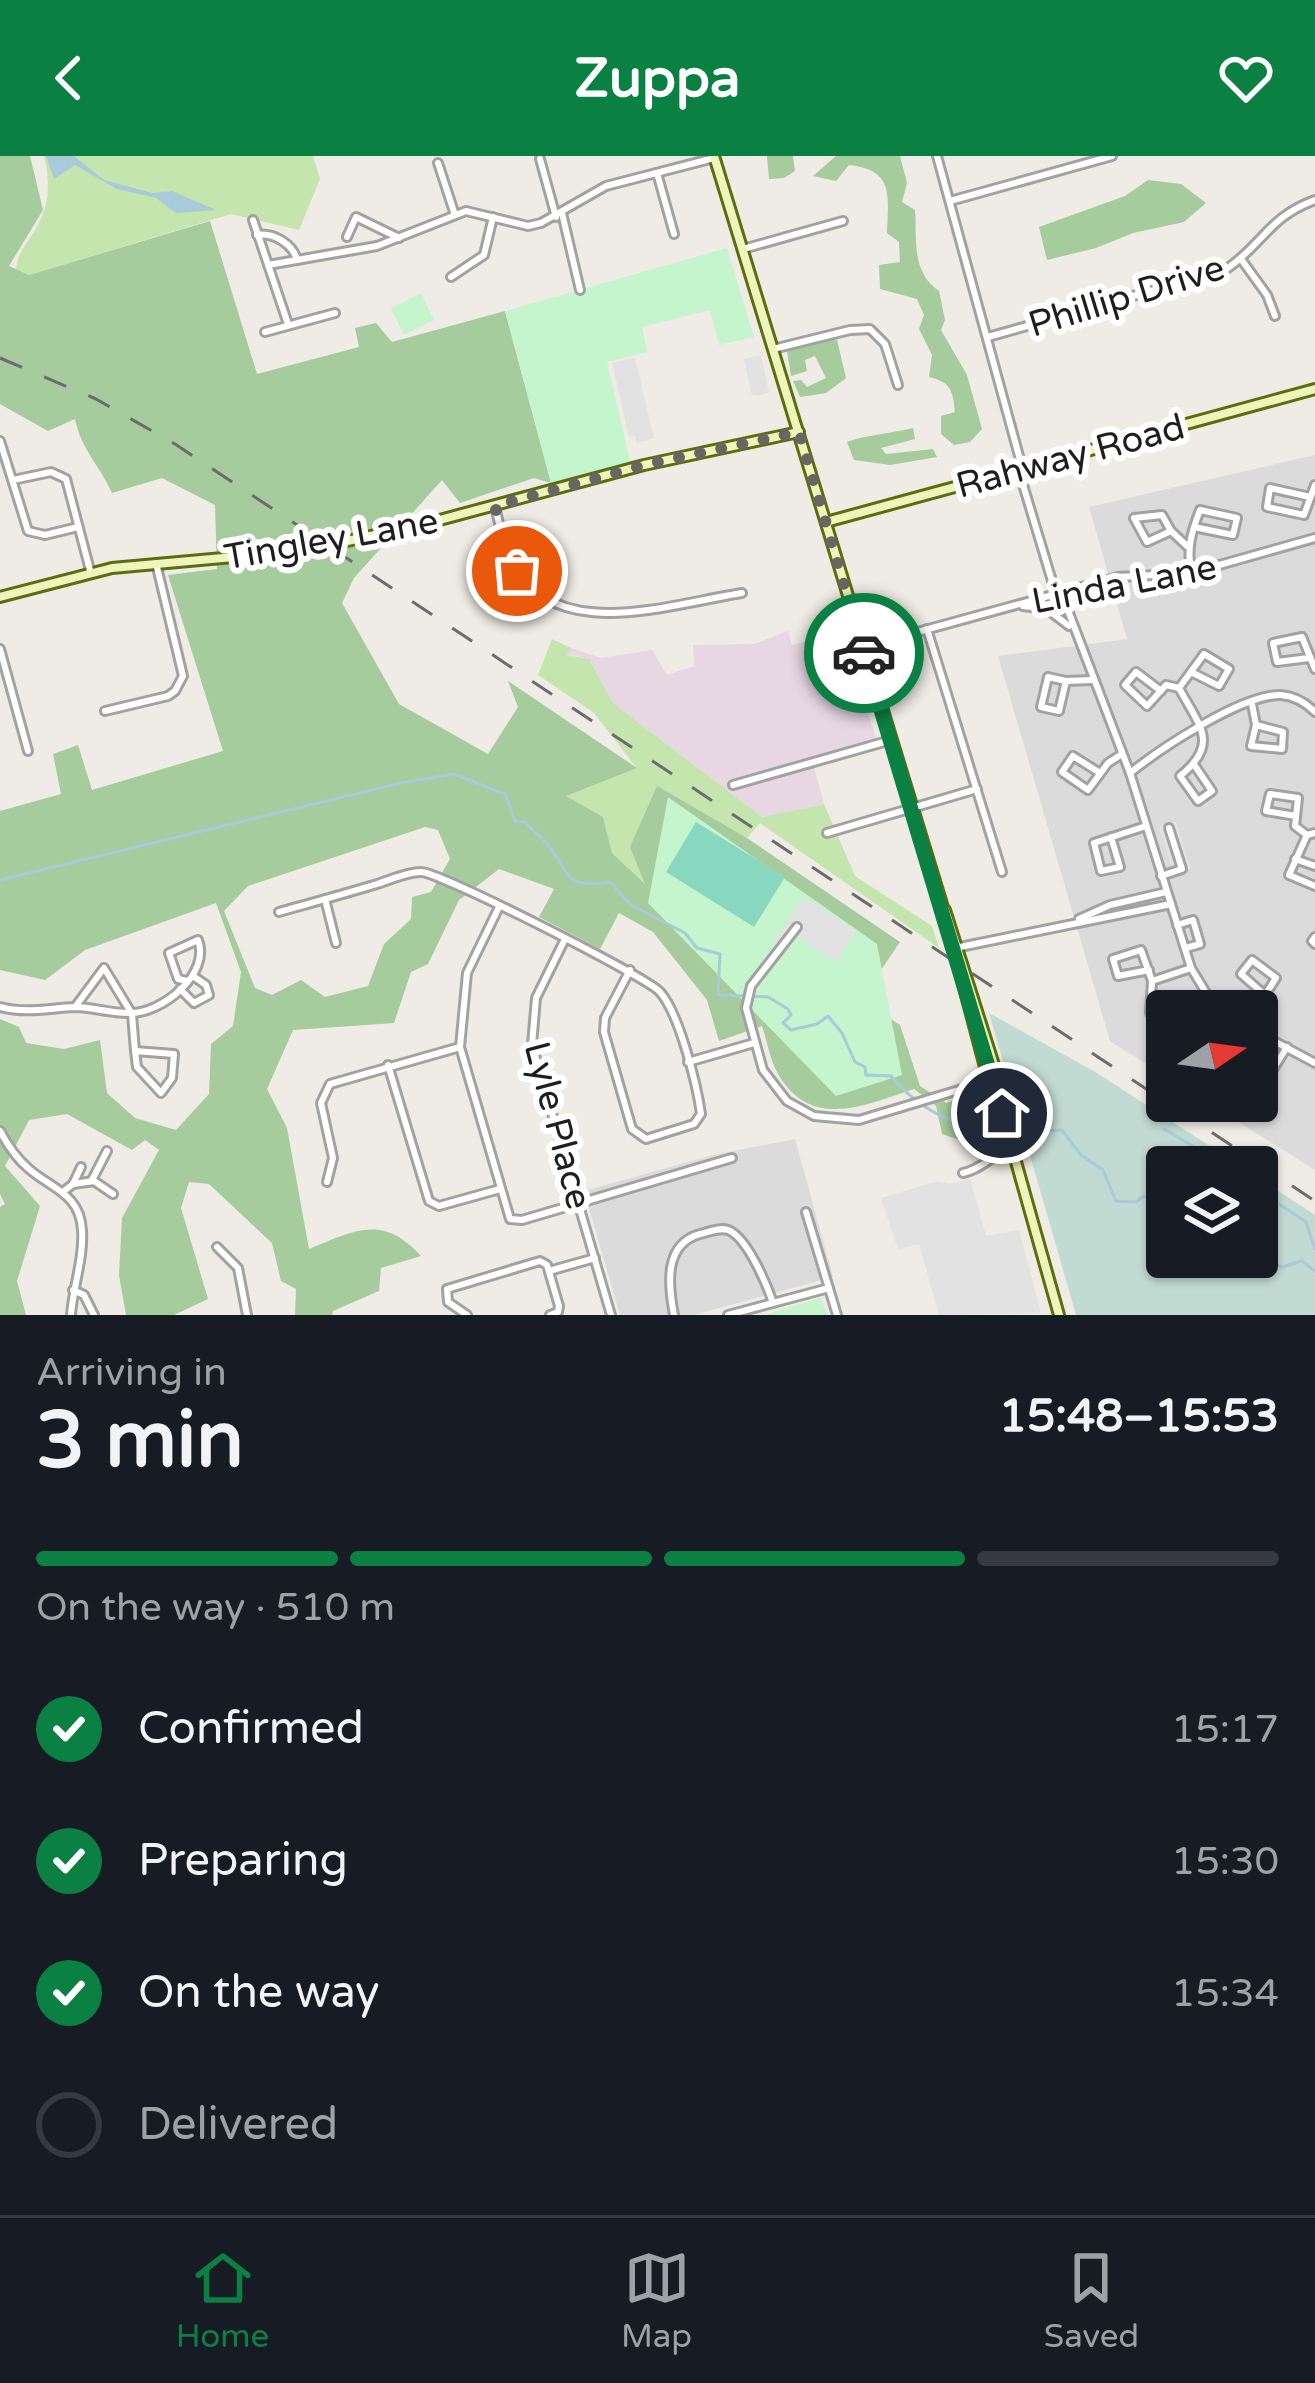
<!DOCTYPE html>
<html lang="en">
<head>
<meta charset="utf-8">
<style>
	:root { --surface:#171b24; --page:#20242c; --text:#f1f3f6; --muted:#9ea1a6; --line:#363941; --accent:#0b8043 }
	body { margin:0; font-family:"Varela Round",sans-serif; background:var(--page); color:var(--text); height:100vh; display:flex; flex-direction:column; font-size:45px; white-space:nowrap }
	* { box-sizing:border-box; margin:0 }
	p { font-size:39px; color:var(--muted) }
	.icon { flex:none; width:66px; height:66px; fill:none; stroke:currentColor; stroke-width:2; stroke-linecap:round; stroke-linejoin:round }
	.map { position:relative; height:1159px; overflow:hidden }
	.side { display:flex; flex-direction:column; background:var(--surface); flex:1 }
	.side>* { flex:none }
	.needle { width:78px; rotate:77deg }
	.controls { position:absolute; left:1146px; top:834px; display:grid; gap:24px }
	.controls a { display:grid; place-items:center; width:132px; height:132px; border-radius:12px; background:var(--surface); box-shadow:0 3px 9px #0004; font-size:60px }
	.pin { position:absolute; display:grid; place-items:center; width:102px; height:102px; color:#fff; margin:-51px; border:6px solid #fff; border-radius:50%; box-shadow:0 3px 12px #0007 }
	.courier { position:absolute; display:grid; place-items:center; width:120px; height:120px; margin:-60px; border:9px solid #0b8043; border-radius:50%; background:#fff; color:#222; box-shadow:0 3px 15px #0007 }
	.overview em { font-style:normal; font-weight:700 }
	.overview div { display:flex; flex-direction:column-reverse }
	.overview { display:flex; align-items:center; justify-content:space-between; height:204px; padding:0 36px }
	h1 { font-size:78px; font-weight:700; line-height:90px }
	.bar { display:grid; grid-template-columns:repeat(4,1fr); gap:18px 12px; align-content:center; height:144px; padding:0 36px }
	.bar i { height:15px; border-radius:9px; background:var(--line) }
	.bar .active { background:var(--accent) }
	.bar p { grid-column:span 4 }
	ol { padding:0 36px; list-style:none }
	li { display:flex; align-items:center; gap:36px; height:132px }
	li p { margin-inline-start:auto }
	li .icon { padding:12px; border-radius:50%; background:var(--accent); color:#fff; stroke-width:4 }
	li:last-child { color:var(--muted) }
	li i { width:66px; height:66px; border:6px solid var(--line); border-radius:50% }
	header { display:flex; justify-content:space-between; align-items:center; height:156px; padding:0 36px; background:var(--accent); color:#fff; font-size:54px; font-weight:700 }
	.tab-bar { display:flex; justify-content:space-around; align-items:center; height:168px; border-top:3px solid var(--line); background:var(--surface); font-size:33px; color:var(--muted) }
	.tab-bar a { display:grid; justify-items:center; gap:6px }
	.tab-bar .active { color:var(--accent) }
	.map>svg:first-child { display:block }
</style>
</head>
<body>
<header><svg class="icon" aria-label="back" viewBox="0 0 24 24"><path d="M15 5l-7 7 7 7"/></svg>Zuppa<svg class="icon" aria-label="heart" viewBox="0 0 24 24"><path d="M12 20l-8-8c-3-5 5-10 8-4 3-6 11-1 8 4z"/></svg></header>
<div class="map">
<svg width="1315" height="1159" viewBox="0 0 1315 1159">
	<rect width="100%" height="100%" fill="#eeece4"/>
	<!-- residential -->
	<g fill="#dcdbdb">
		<path d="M1315 299V1014L1205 945H1257V855H1167V921L1110 885 998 500 1127 483 1089 351Z"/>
		<path d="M795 983 833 1121 694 1159H620L584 1035 713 999Z"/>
	</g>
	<!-- industrial -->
	<path fill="#e7d7e3" d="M788 475 792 489 844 476 877 586 812 603 824 648 762 661 613 547 589 503 566 498 571 492 601 502 652 494 667 519 694 510 693 489 754 488Z"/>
	<!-- grass -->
	<g fill="#c5e5ae">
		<path d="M44 0H313L320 23 299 74 231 58 29 119 16 114C17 95 30 85 38 69 50 46 50 23 44 0Z"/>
		<path d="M552 483 571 492 567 499 589 503 613 547 762 661 824 648 855 720 932 770 939 792 760 667 747 682 658 631 648 731 612 697 603 661 565 640 636 611 593 556 538 519Z"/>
	</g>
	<!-- forest -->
	<g fill="#a6cb9c" fill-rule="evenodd">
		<path d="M0 0H30L43 54 9 110 29 119 210 65 257 218 359 191 355 172 376 167 392 186 505 155 551 327 534 322 460 347 442 324 354 422 342 447 399 548 488 598 518 551 508 525 637 612 566 640 603 661 612 697 645 728 630 691 657 630 747 682 900 786 877 820 880 856 900 869 920 930 946 947 980 936 999 993 991 995 942 978 936 950 914 933C865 949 810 976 777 916 770 903 767 885 762 870L719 885 707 844 653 776 619 757 600 793 539 761 554 733 499 713 459 744 428 808 411 816 394 867 293 874 267 933 287 972 309 1093C355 1074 383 1058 421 1100L381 1112 379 1135 333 1155 332 1159H295L296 1133 281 1125 272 1087 209 1028 189 1026 181 1052 208 1143 174 1159H126L119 1119 122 1062 159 994 145 984 132 994 67 958 29 964 5 1010 40 1050 17 1125 26 1159H0V1051L5 1048 0 1038V863L19 871 26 887 64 893 100 884 107 937 135 962 176 974 209 938 211 888 233 870 241 816 216 747 85 794 45 824 0 814V655L61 638 53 598 78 589 92 634 223 595 168 419 217 413 215 349 162 322 112 337C100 310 81 293 75 263L48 275 0 248ZM425 671 438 674 450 703 431 736 412 741 411 763 384 788 368 830 325 841 301 824 272 839 255 832 224 755 248 730Z"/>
		<path d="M767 0H793L795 15 784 22 769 23Z"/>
		<path d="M836 0H900L907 27 902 46 915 54C917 83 911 116 939 135L945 164 941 174 967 219 982 273 970 286 954 289 941 278V260L955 256C953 235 951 226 929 221L932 199 919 173 924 159 917 143 880 133 879 109 900 106 899 86 887 77C888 40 895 14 849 9L836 25 813 20Z"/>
		<path d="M1148 24 1181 28 1206 47 1184 66 1133 77 1096 92 1047 104 1039 71 1125 40Z"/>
		<path d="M837 184 846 222 826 237 800 241 793 225 801 224 807 231 826 222 815 200 805 204 807 215 791 220 787 195 817 185Z"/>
		<path d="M913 272 915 283 881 292 886 298 933 293 937 301 890 309 854 304 847 286C869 278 890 278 913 272Z"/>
	</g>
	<!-- wetland -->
	<path fill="#c2dbd2" d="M989 857 1097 917 1242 1011H1167V1101H1257V1021L1315 1059V1159H1076Z"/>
	<!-- park -->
	<g fill="#c4f5cc">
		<path d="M727 92 754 181 719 189 710 154 642 171 647 196 607 206 632 313 551 327 505 155Z"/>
		<path d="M421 137 434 164 404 179 391 152Z"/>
		<path d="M668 641 877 788 902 919 836 940 648 747Z"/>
		<path d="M820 1142 828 1159H767V1158Z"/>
	</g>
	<!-- pitch -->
	<path fill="#88d8bf" d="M696 666 785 721 754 771 666 716Z"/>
	<!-- parking -->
	<g fill="#e2e2e2">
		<path d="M761 199 769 237 757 240 751 238 744 203Z"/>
		<path d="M635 202 654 282 637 287 635 280 629 281 612 207Z"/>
		<path d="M1176 666 1191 713 1174 718 1159 671Z"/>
		<path d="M808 743 856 775 836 806 789 775 778 791 773 788 801 745 805 747Z"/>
		<path d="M970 1023 986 1080 1019 1074 1041 1157 939 1159 919 1088 898 1093 881 1042 938 1025 949 1028Z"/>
	</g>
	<!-- water -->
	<path fill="#a8cad9" d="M46 0H74L104 24 152 37 172 35 216 54 176 57 156 42 117 33 75 9 54 23Z"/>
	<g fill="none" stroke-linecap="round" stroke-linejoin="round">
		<!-- stream -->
		<g stroke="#a8cad9" stroke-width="3">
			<path d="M0 724 401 627 454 618 505 638 515 665 525 666C532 675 540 679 547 688 572 718 562 733 610 726L631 749 685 777 697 792 720 798 718 839 768 841 788 853 791 859 783 867 791 874 817 868 828 860 842 877 855 906 865 911 866 919 891 920C939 977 993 978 1062 974L1081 999 1103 1014 1116 1045 1136 1046 1144 1040 1167 1047"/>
			<path d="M1164 973 1228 1011"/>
			<path d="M1257 1033 1306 1066 1315 1093"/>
			<path d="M1248 1101 1254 1109 1265 1105 1282 1111 1302 1105 1315 1115"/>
		</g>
		<defs>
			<g id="street">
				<path d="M937 0 1022 311"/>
				<path d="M540 3 556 61"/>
				<path d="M438 7 455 59"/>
				<path d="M657 17 674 78"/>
				<path d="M950 45 1112 0"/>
				<path d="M562 57 580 134"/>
				<path d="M253 64 288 168"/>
				<path d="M257 79C273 76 293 88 297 104"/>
				<path d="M347 81 356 61 399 82"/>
				<path d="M743 93 843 65"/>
				<path d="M1241 103 1267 139 1275 160"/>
				<path d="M268 109 377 90 466 55 528 70 541 67 606 30 714 2"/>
				<path d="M451 121 484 99 493 61"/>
				<path d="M265 176 335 157"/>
				<path d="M988 181 1225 114C1263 89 1268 61 1315 44"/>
				<path d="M773 193 850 174 870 173 885 188 898 229"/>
				<path d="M0 285 28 375 45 379 78 371"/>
				<path d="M1018 312 1052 425"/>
				<path d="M13 324 51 316 66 323 91 418"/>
				<path d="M1310 341 1270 332 1267 351 1304 359 1315 329"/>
				<path d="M495 350C499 368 503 387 511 404 553 490 669 448 742 437"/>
				<path d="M1171 375 1162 359 1134 362 1147 386 1171 375 1187 390"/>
				<path d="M1191 417C1187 392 1191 377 1200 354L1237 362 1233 379 1194 371"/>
				<path d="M1061 436 1130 617 1191 812 1208 840 1222 855"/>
				<path d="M1023 450 1047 453 1069 470"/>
				<path d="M927 473 1002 716"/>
				<path d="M863 491 1118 421 1191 417 1315 382"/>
				<path d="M0 493 28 595"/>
				<path d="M1309 502 1277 506 1273 487 1302 481 1315 513"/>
				<path d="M1191 516 1219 530 1229 513 1204 498 1179 532C1200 571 1220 588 1180 620L1198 645 1212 635 1195 610"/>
				<path d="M1066 525 1059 555 1041 551 1048 521 1066 525 1093 524"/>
				<path d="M1161 535 1136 516 1125 529 1147 550 1166 529 1179 532"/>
				<path d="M1252 548 1256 569 1251 590 1282 593 1283 576 1256 569"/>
				<path d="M105 555 168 540 175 535 183 520 156 407"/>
				<path d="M1100 617 1073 600 1062 616 1088 634 1108 607 1122 598"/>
				<path d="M1130 617C1160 593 1242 538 1281 539 1295 540 1306 547 1315 556"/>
				<path d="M733 629 891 584"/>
				<path d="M1296 660 1266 655 1270 638 1298 642 1295 670 1307 679 1315 677"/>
				<path d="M827 677 977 633"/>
				<path d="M1307 679 1289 719 1315 730"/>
				<path d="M1111 681 1120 711 1101 715 1094 687 1146 670"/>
				<path d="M1295 703 1315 710"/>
				<path d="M1161 720 1182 713 1169 672"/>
				<path d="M325 743 336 787"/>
				<path d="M499 751 467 817 460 891 510 1063 522 1064 732 1002"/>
				<path d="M279 756C311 747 344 738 377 728 390 724 407 716 421 716 439 716 647 821 660 836 679 857 697 929 701 958L694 968 646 983 632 973 604 876 605 862 630 814"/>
				<path d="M1079 763 1110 749 1166 736"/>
				<path d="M1177 769 1193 764 1200 788 1186 792"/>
				<path d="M797 771 751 830 746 852 763 914 787 945 814 960 859 964 992 924"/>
				<path d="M1315 781 1312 785 1315 788"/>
				<path d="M565 783 536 842 532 889 611 1159"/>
				<path d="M960 791 1171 748"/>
				<path d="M1149 814 1118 820 1113 803 1141 794 1152 825 1191 812"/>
				<path d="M1152 825 1150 857H1159L1167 888"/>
				<path d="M180 833 194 847 209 839 206 829 193 820"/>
				<path d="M0 851C26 858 49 852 75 851 94 851 112 858 131 857 162 857 211 818 198 784L169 797 178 823 187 825"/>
				<path d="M75 851 104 812 132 858 135 895"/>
				<path d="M1255 855 1276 822 1252 804 1241 818 1265 839"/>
				<path d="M1257 876 1315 907"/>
				<path d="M135 895 174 898 172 922 161 937 137 911Z"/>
				<path d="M688 906 754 887"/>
				<path d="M388 909 429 1045 439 1050 500 1033"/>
				<path d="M1257 917 1269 923"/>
				<path d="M1257 939 1287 891"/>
				<path d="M0 975C8 990 16 1002 29 1013 52 1033 80 1038 82 1074 84 1102 73 1131 71 1159"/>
				<path d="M963 1017C983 1013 990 999 1012 993"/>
				<path d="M92 1024 107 995"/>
				<path d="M327 1026 333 1002 321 947 330 928 460 891"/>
				<path d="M73 1028 94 1025 113 1038"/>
				<path d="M64 1035 73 1028 81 1011"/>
				<path d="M806 1056 837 1159"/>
				<path d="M217 1091 238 1112 247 1159"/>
				<path d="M549 1115 595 1102"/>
				<path d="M73 1134 84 1139 94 1159"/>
				<path d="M467 1159 448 1146 447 1133 540 1105 547 1109 559 1150 558 1156 550 1159"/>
				<path d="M674 1159C668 1128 664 1088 700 1078 709 1076 719 1071 728 1074 747 1081 767 1129 773 1147"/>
				<path d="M728 1159 829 1132"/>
			</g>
			<g id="secondary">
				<path d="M714 0 942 748 986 915 993 924 1059 1159"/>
				<path d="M826 366 1315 233"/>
				<path d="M0 441 112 412 301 395 421 369 644 309 799 276"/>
				<path d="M945 754 995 912 993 923"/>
			</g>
		</defs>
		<!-- street casing -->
		<use href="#street" stroke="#a2a2a2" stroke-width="12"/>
		<!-- secondary casing -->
		<use href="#secondary" stroke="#5b6d0c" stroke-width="14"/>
		<!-- street -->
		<use href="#street" stroke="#fff" stroke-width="6"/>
		<!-- secondary -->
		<use href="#secondary" stroke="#eef5bc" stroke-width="8"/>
		<!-- rail -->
		<path stroke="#6c6c6c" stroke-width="3" stroke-dasharray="24 24" stroke-linecap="butt" d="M0 202 96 243 175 288 1315 1045"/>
	</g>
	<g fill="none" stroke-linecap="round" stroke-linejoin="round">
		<!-- done -->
		<path stroke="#676663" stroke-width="12" stroke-dasharray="0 21.6" d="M517 415 504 386 495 350 644 309 799 276 864 497"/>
		<!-- route -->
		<path stroke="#0b8043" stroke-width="15" d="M864 497 1002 957"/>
	</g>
	<g text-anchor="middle" stroke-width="12" stroke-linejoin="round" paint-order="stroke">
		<!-- street labels -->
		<g font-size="36" fill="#1e1e1e" stroke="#fff">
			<text transform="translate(1126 139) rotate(-17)" y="13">Phillip Drive</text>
			<text transform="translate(1070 299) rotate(-15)" y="13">Rahway Road</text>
			<text transform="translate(331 382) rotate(-10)" y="13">Tingley Lane</text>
			<text transform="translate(1124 427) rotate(-11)" y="13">Linda Lane</text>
			<text transform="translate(559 969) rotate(75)" y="13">Lyle Place</text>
		</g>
	</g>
</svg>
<div class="controls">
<a><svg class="needle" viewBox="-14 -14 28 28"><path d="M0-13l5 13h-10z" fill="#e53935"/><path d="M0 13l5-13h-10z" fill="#9ea1a6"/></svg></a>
<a><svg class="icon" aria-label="layers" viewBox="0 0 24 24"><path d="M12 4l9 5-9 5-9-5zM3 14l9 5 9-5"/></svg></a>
</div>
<div class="pin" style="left:517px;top:415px;background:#ea580c"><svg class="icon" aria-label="bag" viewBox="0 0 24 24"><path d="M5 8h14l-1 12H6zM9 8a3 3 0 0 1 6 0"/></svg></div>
<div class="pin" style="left:1002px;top:957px;background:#1f2937"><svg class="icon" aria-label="home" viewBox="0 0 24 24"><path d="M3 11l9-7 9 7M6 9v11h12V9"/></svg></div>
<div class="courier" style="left:864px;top:497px"><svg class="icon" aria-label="car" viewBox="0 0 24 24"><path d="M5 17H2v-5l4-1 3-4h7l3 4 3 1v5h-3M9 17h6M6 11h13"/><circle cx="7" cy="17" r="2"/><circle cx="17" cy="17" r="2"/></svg></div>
</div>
<section class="side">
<div class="overview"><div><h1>3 min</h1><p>Arriving in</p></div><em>15:48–15:53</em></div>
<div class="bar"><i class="active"></i><i class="active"></i><i class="active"></i><i></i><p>On the way · 510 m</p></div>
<ol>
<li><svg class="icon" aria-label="check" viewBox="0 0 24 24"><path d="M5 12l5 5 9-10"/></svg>Confirmed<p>15:17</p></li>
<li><svg class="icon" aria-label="check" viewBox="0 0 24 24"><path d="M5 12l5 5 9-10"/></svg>Preparing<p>15:30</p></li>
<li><svg class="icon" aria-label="check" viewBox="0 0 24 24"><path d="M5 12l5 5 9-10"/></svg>On the way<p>15:34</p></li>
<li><i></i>Delivered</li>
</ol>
</section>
<nav class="tab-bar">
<a class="active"><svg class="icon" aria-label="home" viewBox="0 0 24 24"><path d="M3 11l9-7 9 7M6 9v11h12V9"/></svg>Home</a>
<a><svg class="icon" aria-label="map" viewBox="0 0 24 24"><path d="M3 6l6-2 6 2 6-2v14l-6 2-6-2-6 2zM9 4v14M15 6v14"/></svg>Map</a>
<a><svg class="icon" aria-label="saved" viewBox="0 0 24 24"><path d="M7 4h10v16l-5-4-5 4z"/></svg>Saved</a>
</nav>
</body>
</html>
